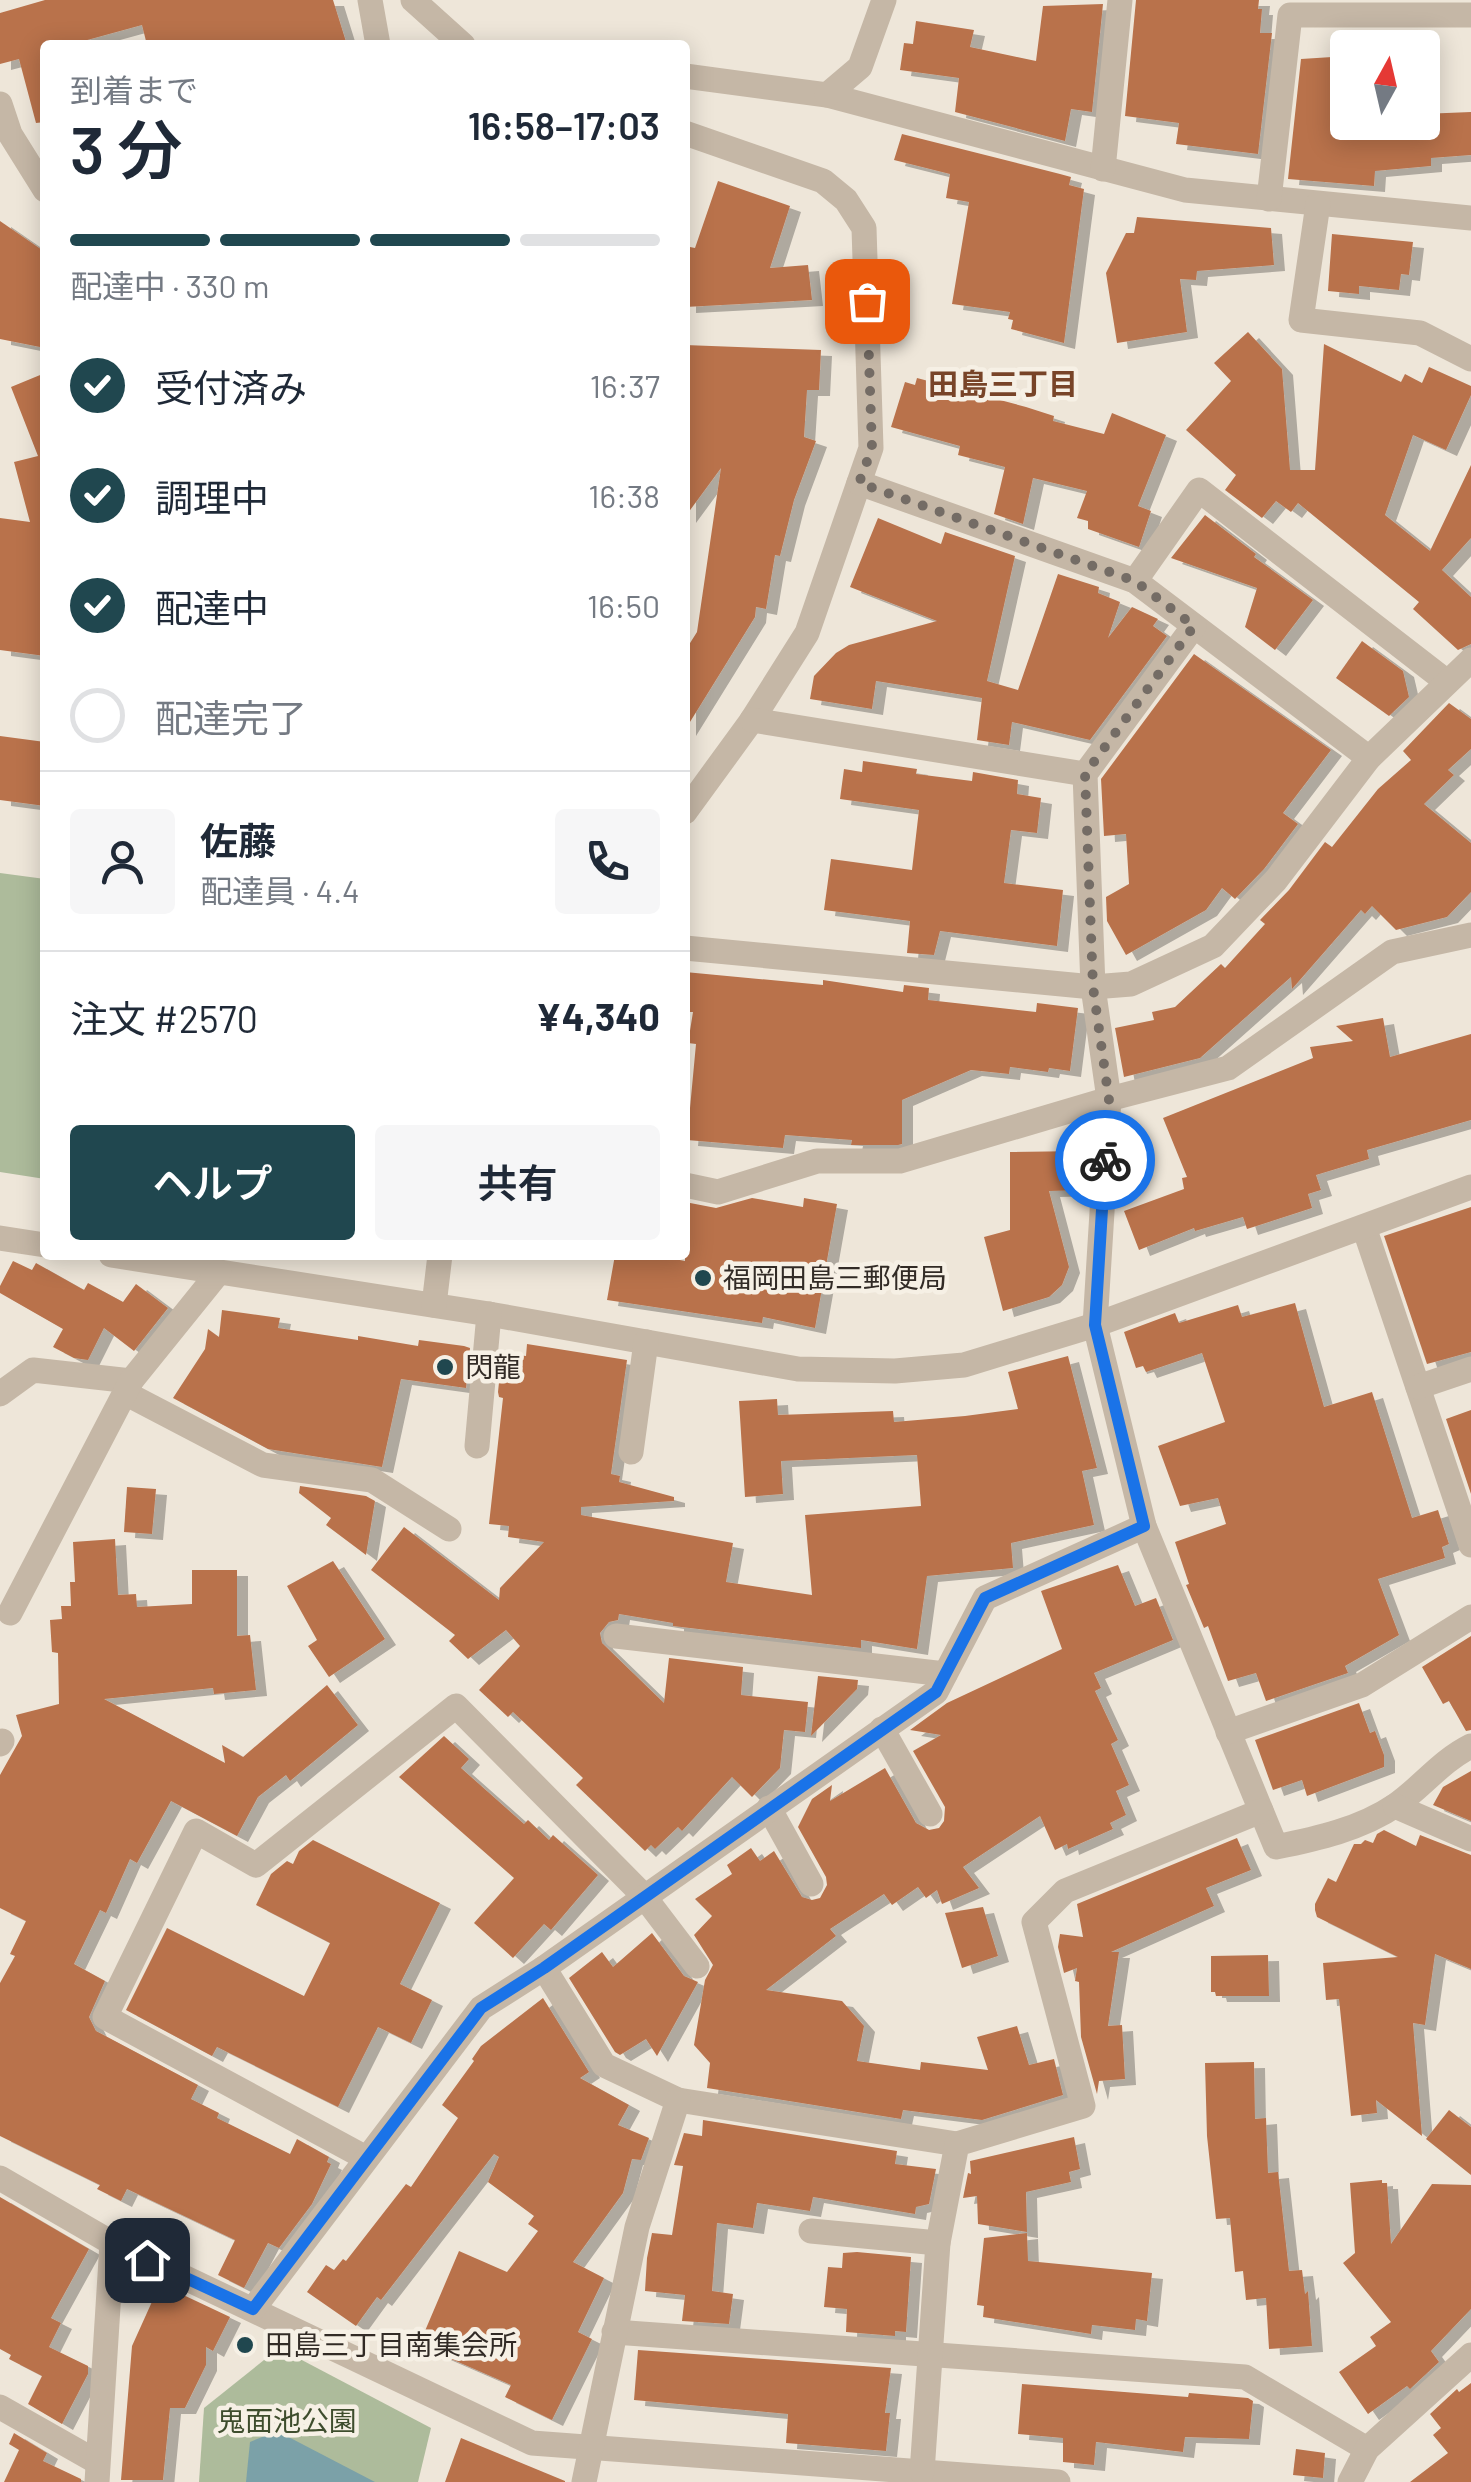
<!DOCTYPE html>
<html lang="ja">
<head>
<meta charset="utf-8">
<style>
	:root { --surface:#fff; --page:#f6f6f7; --text:#1f2937; --muted:#747a83; --line:#e0e1e3; --accent:#20474f }
	body { margin:0; font-family:Barlow,"Noto Sans JP",sans-serif; background:var(--page); color:var(--text); height:100vh; display:flex; flex-direction:column; font-size:38px; white-space:nowrap }
	* { box-sizing:border-box; margin:0 }
	p { font-size:32px; color:var(--muted) }
	.icon { flex:none; width:55px; height:55px; fill:none; stroke:currentColor; stroke-width:2; stroke-linecap:round; stroke-linejoin:round }
	.map { position:relative; flex:1; overflow:hidden }
	.details { position:absolute; left:40px; top:40px; width:650px; height:1220px; display:flex; flex-direction:column; background:var(--surface); border-radius:10px; box-shadow:0 5px 25px #0003 }
	.details>* { flex:none }
	.needle { width:65px; rotate:8deg }
	.fabs { position:absolute; left:1330px; top:30px; display:grid; gap:20px }
	.fabs a { display:grid; place-items:center; width:110px; height:110px; border-radius:10px; background:var(--surface); box-shadow:0 5px 25px #0003; font-size:50px }
	.pin { position:absolute; display:grid; place-items:center; width:85px; height:85px; color:#fff; margin:-42px; border-radius:20px; box-shadow:0 5px 15px #0006 }
	.courier { position:absolute; display:grid; place-items:center; width:100px; height:100px; margin:-50px; border:8px solid #1a73e8; border-radius:50%; background:#fff; color:#222; box-shadow:0 2px 12px #0007 }
	.head em { font-style:normal; font-weight:600 }
	.head div { display:flex; flex-direction:column-reverse }
	.head { display:flex; align-items:center; justify-content:space-between; height:170px; padding:0 30px }
	h1 { font-size:65px; font-weight:600; line-height:75px }
	.bar { display:grid; grid-template-columns:repeat(4,1fr); gap:15px 10px; align-content:center; height:120px; padding:0 30px }
	.bar i { height:12px; border-radius:8px; background:var(--line) }
	.bar .selected { background:var(--accent) }
	.bar p { grid-column:span 4 }
	.line { display:flex; align-items:center; gap:25px; padding:0 30px; border-top:2px solid var(--line) }
	.line div { flex:1 }
	.round { display:grid; place-items:center; flex:none; width:105px; height:105px; border-radius:10px; background:var(--page) }
	ol { padding:0 30px; list-style:none }
	li { display:flex; align-items:center; gap:30px; height:110px }
	li p { margin-inline-start:auto }
	li .icon { padding:10px; border-radius:50%; background:var(--accent); color:#fff; stroke-width:4 }
	li:last-child { color:var(--muted) }
	li i { width:55px; height:55px; border:5px solid var(--line); border-radius:50% }
	.button { display:flex; gap:20px; margin-top:auto; padding:20px 30px }
	.button a { flex:1; height:115px; border-radius:10px; background:var(--accent); color:#fff; font-size:40px; font-weight:600; line-height:115px; text-align:center }
	.button a+a { background:var(--page); color:var(--text) }
	.map>svg:first-child { display:block }
</style>
</head>
<body>
<div class="map">
<svg width="1471" height="2482" viewBox="0 0 1471 2482">
	<defs>
		<filter id="shadow"><feDropShadow dx="11" dy="6" stdDeviation="0" flood-color="#0004"/></filter>
	</defs>
	<rect width="100%" height="100%" fill="#eee6d9"/>
	<!-- green -->
	<g fill="#adbb9b">
		<path d="M0 873 45 879V1179L0 1172Z"/>
		<path d="M279 2348 431 2428 418 2482H199L204 2408Z"/>
	</g>
	<!-- water -->
	<path fill="#7ba1a8" d="M277 2431 375 2482H246L250 2442Z"/>
	<!-- building -->
	<g fill="#b9724c" filter="url(#shadow)">
		<path d="M45 0H333L347 45H147L142 25 69 45H45V122L36 123 19 59 0 64V13Z"/>
		<path d="M1136 0H1259L1258 9H1262L1260 33H1272L1258 154 1176 144 1179 123 1125 116Z"/>
		<path d="M1103 4 1092 112 1071 109 1065 141 955 112 959 78 900 70 904 43 913 44 916 21 974 30 970 47 1036 61 1043 6Z"/>
		<path d="M1348 56V122H1422V114L1471 112V155L1431 158V166L1375 171 1374 186 1288 179 1301 59Z"/>
		<path d="M902 134 1060 174 1071 177 1069 185 1084 189 1064 343 1011 329 1013 320 1008 319 1010 312 952 304 969 202 946 198 950 174 894 160Z"/>
		<path d="M718 181 790 206 770 268 808 265 812 300 685 307V246L695 248Z"/>
		<path d="M1137 217 1271 228 1274 265 1197 271 1196 280 1180 279 1187 332 1117 343 1106 273 1126 233H1134Z"/>
		<path d="M0 221 45 252V348L0 339Z"/>
		<path d="M1332 234 1413 242 1409 275 1401 274 1399 290 1359 286V294L1328 291Z"/>
		<path d="M1248 332 1282 369 1290 470H1315L1324 344 1401 382 1405 374 1422 383 1429 367 1471 386V395L1446 450 1413 435 1385 515 1430 551 1471 465V538L1442 570 1471 597V644L1458 650 1413 609 1419 602 1298 503 1291 512 1276 501 1262 518 1225 490 1236 475 1186 430 1231 381 1214 363Z"/>
		<path d="M685 345 821 350 819 390H807L804 437 816 441 794 500 780 556 775 555 766 609 756 607 755 617 685 730V651L697 632 721 468 685 517Z"/>
		<path d="M45 373V656L0 650V518L30 522 14 462 38 456 11 387Z"/>
		<path d="M917 378 1026 407 1054 416 1053 421 1104 434 1112 413 1166 435 1138 506 1151 511 1139 547 1088 529V521L1077 518 1087 491 1033 478 1023 524 994 514 1005 467 958 455 960 446 891 427 905 382 915 385Z"/>
		<path d="M1205 515 1256 554 1254 557 1313 600 1275 650 1245 627 1257 588 1171 558Z"/>
		<path d="M878 518 941 544 945 532 1015 556 987 681 1018 690 1058 574 1099 587 1098 593 1120 602 1108 638 1132 607 1158 619 1153 626 1167 636 1090 740 1012 722 1009 745 977 740 982 698 876 681 872 709 810 699 814 676 836 653 849 645 937 621 850 587Z"/>
		<path d="M1362 641 1403 671 1409 697 1389 716 1336 678Z"/>
		<path d="M1194 654 1331 750 1283 813 1298 824 1264 869 1235 899 1222 888 1206 910 1126 955 1107 921 1106 897 1129 884 1126 834 1104 836 1101 779Z"/>
		<path d="M1449 703 1471 719V749L1448 770 1454 775 1424 804 1471 843V892L1447 917 1396 930 1372 906 1365 914 1361 910 1292 989 1291 977 1200 1058 1124 1077 1115 1028 1154 1020 1152 1012 1175 1007 1221 964 1225 968 1265 924 1260 920 1289 890 1325 842 1332 847 1378 789 1411 760 1403 751Z"/>
		<path d="M0 736 45 742V806L0 800Z"/>
		<path d="M863 761 917 769 916 774 972 781 973 772 1018 780 1017 794 1041 798 1037 833 1011 830 1004 883 1063 890 1057 946 940 931 934 955 907 953 910 921 824 910 831 859 912 870 919 810 840 799 844 769 862 772Z"/>
		<path d="M685 972 823 985V980L903 992 904 985 929 988 928 1000 1036 1012 1037 1003 1078 1008 1070 1071 1049 1068 1048 1072 1010 1067 1009 1074 971 1070 902 1100V1144L898 1145H851L852 1140 785 1135 783 1148 687 1140 696 1044 688 1043 693 1012H685Z"/>
		<path d="M1383 1018 1390 1057 1471 1034V1120L1367 1150 1369 1159 1316 1175 1321 1190 1308 1194 1312 1208 1247 1229 1243 1217 1195 1231 1194 1228 1139 1250 1124 1211 1184 1189 1182 1178 1187 1177 1163 1118 1313 1058 1310 1047 1353 1041 1336 1026Z"/>
		<path d="M1084 1151 1085 1190 1049 1191 1069 1267 1062 1285 1049 1297 1003 1311 984 1237 1010 1230V1152Z"/>
		<path d="M752 1198 803 1207 804 1198 837 1204 815 1328 763 1317 762 1323 607 1300 615 1255H654L685 1261V1202L716 1208Z"/>
		<path d="M1471 1207V1352L1427 1364 1384 1236Z"/>
		<path d="M13 1261 32 1270 36 1263 84 1290 88 1283 123 1302 136 1284 168 1308 134 1351 104 1328 88 1360 74 1358 53 1347 63 1329 0 1293V1286Z"/>
		<path d="M1295 1303 1324 1407 1372 1392 1412 1518 1438 1510 1449 1544 1442 1547 1445 1558 1378 1579 1399 1635 1345 1666 1348 1673 1266 1701 1256 1673 1228 1681 1208 1626 1204 1628 1186 1585 1189 1584 1175 1542 1226 1524 1218 1498 1180 1506 1158 1446 1225 1422 1202 1353 1146 1372 1143 1366 1136 1368 1124 1332 1175 1313 1179 1323 1238 1305 1242 1317Z"/>
		<path d="M222 1310 280 1318 278 1328 358 1340V1336L418 1346 419 1340 464 1346 470 1348 466 1388 401 1379 382 1467 268 1449 173 1398 205 1349 208 1329 219 1337Z"/>
		<path d="M527 1344 627 1360 611 1474 620 1476 619 1482 674 1497V1501L581 1507V1515L733 1543 726 1582 812 1595 805 1515 921 1506 917 1455 781 1461 783 1494 745 1497 739 1401 777 1399 778 1415 893 1411 894 1422 965 1416 1018 1409 1008 1372 1068 1356 1097 1468 1082 1471 1094 1525 1011 1543 1013 1568 927 1576 917 1649 861 1640V1648L673 1626V1623L619 1614 618 1620 609 1622 600 1633 602 1643 664 1703 669 1658 743 1667 741 1695 808 1702 805 1732 784 1730 780 1768 752 1797 732 1777 682 1831 678 1827 655 1849 651 1845 645 1851 576 1785 583 1778 513 1712 508 1717 479 1690 520 1646 506 1630 468 1659 449 1641 455 1635 371 1570 404 1527 499 1600 500 1588 544 1542 508 1537 509 1526 489 1524 503 1398 499 1397 498 1392 502 1353 526 1356Z"/>
		<path d="M1471 1410V1494L1446 1419Z"/>
		<path d="M300 1486 366 1496 375 1501 366 1555 326 1525 331 1518 299 1493Z"/>
		<path d="M127 1487 156 1489 152 1534 124 1532Z"/>
		<path d="M115 1539 118 1595 136 1594 137 1607 192 1604V1570H237V1636L250 1635 256 1690 214 1694 213 1688 104 1699 225 1763 222 1745 243 1757 327 1685 358 1725 290 1781 286 1775 258 1797 237 1836 171 1801 137 1863 130 1859 106 1913 100 1910 74 1964 105 1981 89 2017 96 2031 198 2085 191 2099 219 2113 217 2118 290 2154 297 2139 329 2157 327 2162 331 2164 312 2204 279 2248 268 2243 244 2288 218 2275 235 2240 127 2189 121 2201 97 2189 100 2185 0 2136V1983L15 1956 10 1954 26 1921 0 1908V1775L22 1736 16 1715 59 1704 58 1653 52 1652 50 1620 62 1619 61 1606H71L70 1582H75L73 1542Z"/>
		<path d="M333 1561 385 1639 329 1677 308 1646 317 1640 287 1586Z"/>
		<path d="M1118 1565 1135 1606 1156 1598 1173 1640 1094 1673 1101 1688 1095 1691 1118 1740 1111 1744 1129 1785 1116 1791 1126 1815 1110 1823 1113 1829 1068 1849 1067 1844 1055 1850 1040 1816 963 1867 979 1888 942 1904 937 1890 926 1898 918 1887 892 1905 884 1894 830 1929 836 1936 766 1990 842 2001 864 2026 857 2061 920 2070 921 2062 988 2070 977 2037 1017 2026 1029 2065 1054 2059 1063 2095 982 2120 903 2110 901 2119 707 2088 710 2063 694 2045 705 1980 713 1965 694 1935 712 1916 695 1899 732 1874 727 1865 751 1848 760 1861 774 1851 802 1897 812 1900 820 1898 827 1885 826 1877 798 1827 812 1799 832 1785 830 1801 885 1768 916 1823 929 1830 939 1828 944 1821 945 1807 913 1751 941 1735 910 1730 947 1703 1062 1649 1041 1591Z"/>
		<path d="M1471 1636V1730L1466 1731 1449 1701 1443 1704 1422 1667Z"/>
		<path d="M818 1676 858 1680 857 1689 811 1736Z"/>
		<path d="M1359 1703 1370 1733 1375 1731 1384 1755V1767L1307 1796 1302 1780 1273 1790 1255 1740Z"/>
		<path d="M444 1736 469 1759 461 1768 524 1824 528 1820 549 1840 553 1835 598 1875 551 1930 544 1924 513 1958 474 1923 514 1878 399 1777Z"/>
		<path d="M1471 1771V1821L1433 1805 1443 1787Z"/>
		<path d="M1384 1830 1416 1846 1420 1835 1471 1855V1969L1435 1954 1425 2025 1413 2023 1422 2136 1376 2100 1377 2113 1351 2116 1339 1999 1326 2000 1323 1963 1398 1957 1317 1917 1315 1910V1904L1328 1878 1336 1882 1354 1844H1361L1365 1840 1373 1843 1377 1834Z"/>
		<path d="M1237 1838 1251 1870 1206 1888 1214 1906 1111 1952H1119L1108 2026 1122 2025 1125 2079 1099 2081 1097 2094 1081 2037 1079 1982 1075 1981 1077 1968 1064 1973 1058 1947 1060 1934 1083 1937 1077 1904Z"/>
		<path d="M313 1840 440 1903 400 1984 432 2000 411 2043 378 2027 338 2107 217 2047 212 2056 126 2010 167 1928 304 1996 330 1943 256 1905 271 1874 287 1861 293 1864 299 1851Z"/>
		<path d="M983 1907 998 1956 962 1968 945 1913Z"/>
		<path d="M652 1933 684 1976 698 1982 657 2056 646 2039 620 2055 615 2052 569 1978 602 1952 613 1967Z"/>
		<path d="M1268 1955 1269 1996H1216L1215 1992H1211V1956Z"/>
		<path d="M543 1998 589 2072 580 2078 629 2105 618 2125 649 2138 641 2160 632 2159 623 2193 573 2262 604 2278 578 2332 592 2339 552 2420 505 2397 511 2385 419 2345 459 2251 507 2272 538 2231 528 2224 534 2216 488 2182 499 2157 494 2154 381 2300 377 2297 356 2326 307 2292 326 2265 334 2270 343 2259 346 2261 406 2184 411 2187 458 2118 442 2105 474 2061 472 2059 481 2046Z"/>
		<path d="M1254 2062 1255 2119 1266 2118 1268 2173 1278 2172 1289 2271 1302 2270 1305 2294 1308 2291 1312 2346 1269 2349 1266 2298 1246 2300 1243 2271 1235 2272 1230 2218 1216 2219 1207 2136 1205 2063Z"/>
		<path d="M1449 2110 1471 2127V2175L1426 2139Z"/>
		<path d="M703 2120 897 2151 895 2164 936 2169 929 2204 916 2207 915 2214 813 2197 810 2211 757 2203 753 2228 717 2223 712 2291 733 2294 729 2324 682 2321 685 2295 645 2291 647 2258 652 2233 672 2235 683 2166 674 2165 684 2133 702 2136Z"/>
		<path d="M1074 2137 1080 2169 1069 2172 1071 2182 1026 2192 1027 2232 978 2224 977 2196 963 2198 968 2173 971 2174 970 2161Z"/>
		<path d="M1382 2180V2183H1387L1391 2244 1432 2184 1471 2185V2309L1431 2351 1439 2362 1410 2389 1407 2386 1368 2414 1339 2372 1376 2346 1370 2337 1391 2322 1343 2263 1355 2253 1350 2183Z"/>
		<path d="M0 2197 89 2249 51 2318 61 2323 49 2347 88 2366V2374L62 2424 28 2404 42 2376 9 2359 11 2355 0 2349Z"/>
		<path d="M1027 2233 1028 2261 1152 2273 1147 2321 1136 2319 1135 2330 1092 2325 1091 2334 983 2317 984 2306 977 2305 984 2238Z"/>
		<path d="M857 2252 911 2257 906 2332 895 2331V2336L846 2332 847 2309 824 2307 828 2267 842 2268 843 2253Z"/>
		<path d="M160 2284 230 2317 213 2351 206 2347V2365L185 2408H170L163 2480H121L132 2346Z"/>
		<path d="M638 2350 891 2368 885 2413H890L886 2451 786 2443 788 2414 634 2400Z"/>
		<path d="M1471 2383V2482H1410L1448 2453 1433 2435 1441 2428 1430 2414 1457 2389 1459 2392Z"/>
		<path d="M1022 2384 1188 2397 1189 2393 1248 2398 1253 2401 1249 2439 1185 2437 1183 2452 1096 2442 1094 2465 1063 2462V2438L1018 2434Z"/>
		<path d="M14 2433 47 2453 43 2461 81 2479V2482H4L19 2450 9 2444Z"/>
		<path d="M461 2438 565 2481V2482H445Z"/>
		<path d="M1296 2449 1325 2453 1323 2478 1293 2475Z"/>
	</g>
	<g fill="none" stroke-linecap="round" stroke-linejoin="round">
		<!-- minor -->
		<g stroke="#c5b7a6" stroke-width="25">
			<path d="M370 0 378 45"/>
			<path d="M413 0 463 45"/>
			<path d="M685 76 827 95 1185 190 1471 218"/>
			<path d="M827 95 860 67 884 0"/>
			<path d="M0 104 10 134 45 190"/>
			<path d="M685 133 823 181 846 200 864 228 871 448 807 633 752 720 685 812"/>
			<path d="M1103 169 1120 0"/>
			<path d="M1269 199 1290 15H1471"/>
			<path d="M1318 204 1301 320 1420 333 1471 359"/>
			<path d="M859 483 1135 581 1369 758"/>
			<path d="M1135 581 1199 490 1447 682"/>
			<path d="M1194 626 1085 774 1093 987 1109 1099 1095 1325 1144 1526 1276 1847C1316 1839 1361 1829 1396 1805 1423 1786 1441 1761 1471 1746"/>
			<path d="M752 720 1085 774"/>
			<path d="M685 948 1093 987 1131 984 1213 946 1276 880 1369 758 1471 660"/>
			<path d="M685 1185 718 1192 817 1161H900L1109 1099 1228 1068 1392 952 1471 935"/>
			<path d="M1364 1227 1471 1545"/>
			<path d="M0 1238 45 1245"/>
			<path d="M111 1255 489 1314 798 1369 895 1371 964 1365 1095 1325 1471 1187"/>
			<path d="M434 1305 440 1255"/>
			<path d="M1418 1387 1471 1369"/>
			<path d="M125 1393 263 1465 372 1480 449 1529"/>
			<path d="M0 1394 33 1370 131 1381"/>
			<path d="M477 1446 489 1314"/>
			<path d="M631 1452 646 1342"/>
			<path d="M10 1613 131 1381 219 1272"/>
			<path d="M616 1636 945 1674"/>
			<path d="M882 1729 930 1814"/>
			<path d="M1228 1732 1362 1685 1471 1617"/>
			<path d="M0 1744 2 1741"/>
			<path d="M1395 1806 1471 1839"/>
			<path d="M769 1808 811 1884"/>
			<path d="M544 1968 604 2065 678 2100 957 2144"/>
			<path d="M366 2158 105 2017 196 1831 256 1865 456 1706 643 1895 697 1966"/>
			<path d="M0 2178 112 2243 532 2443 1058 2482"/>
			<path d="M811 2231 938 2243"/>
			<path d="M253 2309 481 2008 544 1968 936 1692 985 1598 1144 1526"/>
			<path d="M614 2332 1245 2377 1367 2449"/>
			<path d="M0 2407 97 2462"/>
			<path d="M922 2472 938 2243 957 2144 1083 2106 1034 1922 1065 1891 1261 1811"/>
			<path d="M97 2482 112 2243"/>
			<path d="M584 2482 637 2227 678 2100"/>
			<path d="M1350 2482 1367 2449 1471 2355"/>
		</g>
	</g>
	<g fill="none" stroke-linecap="round" stroke-linejoin="round">
		<!-- done -->
		<path stroke="#746c65" stroke-width="10" stroke-dasharray="0 18" d="M867 301 872 448 859 483 1135 581 1194 626 1085 774 1093 987 1109 1100 1105 1160"/>
		<!-- route -->
		<path stroke="#1a73e8" stroke-width="12" d="M147 2260 253 2309 481 2008 544 1968 936 1692 985 1598 1144 1526 1095 1325 1105 1160"/>
	</g>
	<!-- markers -->
	<g fill="#20474f" stroke="#f6f0e5" stroke-width="4">
		<circle cx="703" cy="1278" r="10"/>
		<circle cx="445" cy="1367" r="10"/>
		<circle cx="245" cy="2345" r="10"/>
	</g>
	<g text-anchor="middle" stroke-width="9" stroke-linejoin="round" paint-order="stroke">
		<!-- poi labels -->
		<g font-size="28" fill="#322b26" stroke="#f6f0e5" text-anchor="start">
			<text x="723" y="1288">福岡田島三郵便局</text>
			<text x="465" y="1377">閃龍</text>
			<text x="265" y="2355">田島三丁目南集会所</text>
		</g>
		<!-- park labels -->
		<g font-size="28" fill="#3e4d2d" stroke="#f6f0e5">
			<text x="287" y="2431">鬼面池公園</text>
		</g>
		<!-- neighbourhood labels -->
		<g font-size="30" font-weight="bold" fill="#784428" stroke="#f6f0e5">
			<text x="1003" y="395">田島三丁目</text>
		</g>
	</g>
</svg>
<div class="fabs">
<a><svg class="needle" viewBox="-14 -14 28 28"><path d="M0-13l5 13h-10z" fill="#e53935"/><path d="M0 13l5-13h-10z" fill="#747a83"/></svg></a>
</div>
<div class="pin" style="left:867px;top:301px;background:#ea580c"><svg class="icon" aria-label="bag" viewBox="0 0 24 24"><path d="M5 8h14l-1 12H6zM9 8a3 3 0 0 1 6 0"/></svg></div>
<div class="pin" style="left:147px;top:2260px;background:#1f2937"><svg class="icon" aria-label="home" viewBox="0 0 24 24"><path d="M3 11l9-7 9 7M6 9v11h12V9"/></svg></div>
<div class="courier" style="left:1105px;top:1160px"><svg class="icon" aria-label="bike" viewBox="0 0 24 24"><circle cx="6" cy="16" r="4"/><circle cx="18" cy="16" r="4"/><path d="M6 16l4-8h5l3 8M10 8l3 8H6M13 5h3"/></svg></div>
<section class="details">
<div class="head"><div><h1>3 分</h1><p>到着まで</p></div><em>16:58–17:03</em></div>
<div class="bar"><i class="selected"></i><i class="selected"></i><i class="selected"></i><i></i><p>配達中 · 330 m</p></div>
<ol>
<li><svg class="icon" aria-label="check" viewBox="0 0 24 24"><path d="M5 12l5 5 9-10"/></svg>受付済み<p>16:37</p></li>
<li><svg class="icon" aria-label="check" viewBox="0 0 24 24"><path d="M5 12l5 5 9-10"/></svg>調理中<p>16:38</p></li>
<li><svg class="icon" aria-label="check" viewBox="0 0 24 24"><path d="M5 12l5 5 9-10"/></svg>配達中<p>16:50</p></li>
<li><i></i>配達完了</li>
</ol>
<div class="line" style="height:180px"><a class="round"><svg class="icon" aria-label="person" viewBox="0 0 24 24"><circle cx="12" cy="8" r="4"/><path d="M4 21q1-7 8-7t8 7"/></svg></a><div><b>佐藤</b><p>配達員 · 4.4</p></div><a class="round"><svg class="icon" aria-label="phone" viewBox="0 0 24 24"><path d="M5 4h4l2 5-3 2q2 4 5 5l2-3 5 2v4C11 20 4 13 5 4z"/></svg></a></div>
<div class="line" style="height:130px"><div>注文 #2570</div><b>¥4,340</b></div>
<div class="button"><a>ヘルプ</a><a>共有</a></div>
</section>
</div>
</body>
</html>
